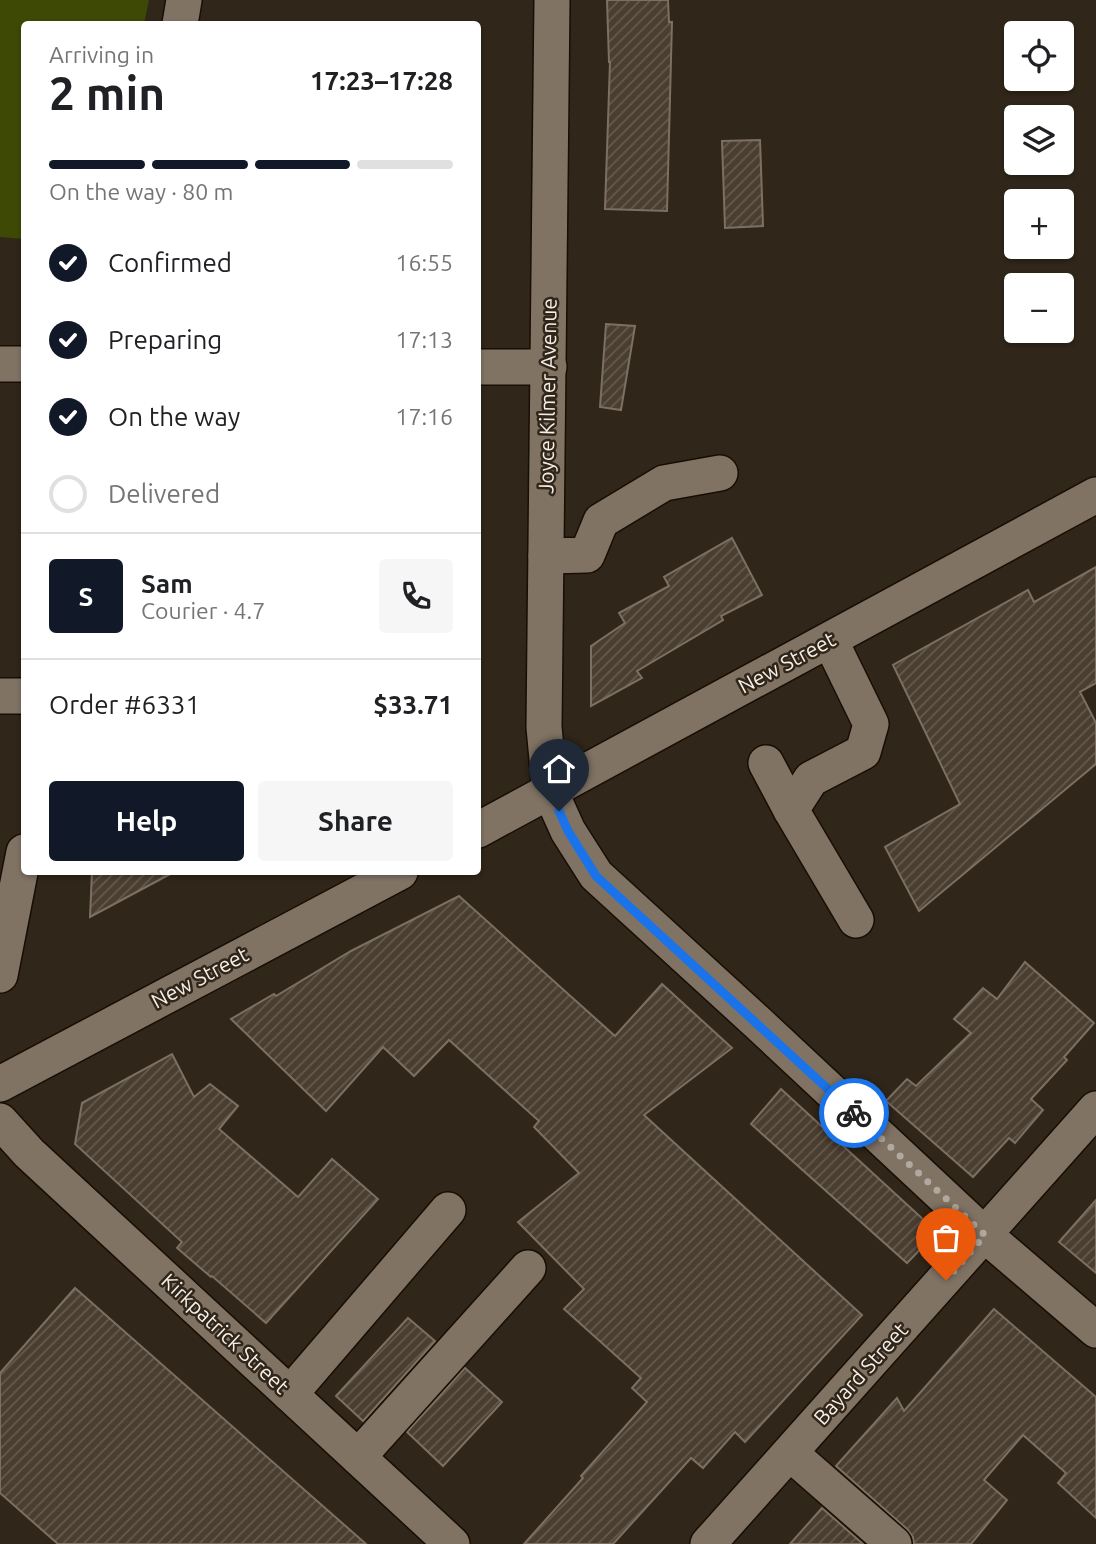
<!DOCTYPE html>
<html lang="en">
<head>
<meta charset="utf-8">
<style>
	:root { --surface:#fff; --page:#f6f6f6; --text:#202124; --muted:#757577; --line:#e0e0e0; --accent:#111827 }
	body { margin:0; font-family:Ubuntu,sans-serif; background:var(--page); color:var(--text); height:100vh; display:flex; flex-direction:column; font-size:26px; white-space:nowrap }
	* { box-sizing:border-box; margin:0 }
	p { font-size:23px; color:var(--muted) }
	.icon { flex:none; width:38px; height:38px; fill:none; stroke:currentColor; stroke-width:2; stroke-linecap:round; stroke-linejoin:round }
	.map { position:relative; flex:1; overflow:hidden }
	.drawer { position:absolute; left:21px; top:21px; width:460px; height:854px; display:flex; flex-direction:column; background:var(--surface); border-radius:7px; box-shadow:0 2px 5px #0004 }
	.drawer>* { flex:none }
	.controls { position:absolute; left:1004px; top:21px; display:grid; gap:14px }
	.controls a { display:grid; place-items:center; width:70px; height:70px; border-radius:7px; background:var(--surface); box-shadow:0 2px 5px #0004; font-size:35px }
	.pin { position:absolute; display:grid; place-items:center; width:60px; height:60px; color:#fff; margin:-72px -30px; border-radius:50% 50% 50% 0; rotate:-45deg; box-shadow:0 0 7px #0007 }
	.pin .icon { rotate:45deg }
	.courier { position:absolute; display:grid; place-items:center; width:70px; height:70px; margin:-35px; border:5px solid #1a73e8; border-radius:50%; background:#fff; color:#222; box-shadow:0 2px 9px #0007 }
	.overview em { font-style:normal; font-weight:600 }
	.overview div { display:flex; flex-direction:column-reverse }
	.overview { display:flex; align-items:center; justify-content:space-between; height:119px; padding:0 28px }
	h1 { font-size:46px; font-weight:600; line-height:52px }
	.bar { display:grid; grid-template-columns:repeat(4,1fr); gap:10px 7px; align-content:center; height:84px; padding:0 28px }
	.bar i { height:9px; border-radius:5px; background:var(--line) }
	.bar .on { background:var(--accent) }
	.bar p { grid-column:span 4 }
	.line { display:flex; align-items:center; gap:18px; padding:0 28px; border-top:2px solid var(--line) }
	.line div { flex:1 }
	.round { display:grid; place-items:center; flex:none; width:74px; height:74px; border-radius:7px; background:var(--page) }
	ol { padding:0 28px; list-style:none }
	li { display:flex; align-items:center; gap:21px; height:77px }
	li p { margin-inline-start:auto }
	li .icon { padding:7px; border-radius:50%; background:var(--accent); color:#fff; stroke-width:4 }
	li:last-child { color:var(--muted) }
	li i { width:38px; height:38px; border:4px solid var(--line); border-radius:50% }
	.button { display:flex; gap:14px; margin-top:auto; padding:14px 28px }
	.button a { flex:1; height:80px; border-radius:7px; background:var(--accent); color:#fff; font-size:28px; font-weight:600; line-height:80px; text-align:center }
	.button a+a { background:var(--page); color:var(--text) }
	.map>svg:first-child { display:block }
</style>
</head>
<body>
<div class="map">
<svg width="1096" height="1544" viewBox="0 0 1096 1544">
	<defs>
		<pattern id="building-hatch" width="6" height="6" patternUnits="userSpaceOnUse" patternTransform="scale(1.75)"><rect width="6" height="6" fill="#4a3e31"/><path d="M-1 1l2-2M0 6l6-6M5 7l2-2" fill="none" stroke="#655a4f"/></pattern>
	</defs>
	<rect width="100%" height="100%" fill="#302619"/>
	<!-- garden -->
	<path fill="#3e4905" d="M0 0H149L144 24H24V239L0 237Z"/>
	<!-- building -->
	<g fill="url(#building-hatch)" stroke="#7d6f61" stroke-width="2">
		<path d="M607 0H668L669 22H672L667 211 605 209 610 62H609Z"/>
		<path d="M760 140 763 226 725 228 722 141Z"/>
		<path d="M606 324 635 326 621 410 600 407Z"/>
		<path d="M732 538 762 595 721 616 723 620 637 671 642 678 591 706V646L625 623 619 613 669 586 664 577Z"/>
		<path d="M1096 567V683L1080 692 1096 723V764L919 911 885 847 960 804 893 665 1028 590 1034 602Z"/>
		<path d="M92 872H174L90 917Z"/>
		<path d="M459 896 615 1036 662 984 732 1048 644 1115 862 1315 745 1442 735 1432 703 1468 691 1458 613 1544H524L583 1478 581 1476 647 1402 632 1388 641 1378 564 1309 584 1289 518 1222 579 1173 534 1127 539 1121 449 1040 414 1076 383 1047 326 1111 231 1019 274 994 276 996 351 951Z"/>
		<path d="M1025 962 1094 1023 1064 1057 1067 1060 1031 1099 1043 1110 1015 1143 1009 1138 973 1177 886 1101 907 1079 916 1086 971 1033 954 1019 983 988 997 999Z"/>
		<path d="M172 1054 194 1097 210 1084 238 1106 219 1129 298 1197 332 1159 378 1199 266 1323 212 1276 211 1277 177 1248 182 1242 75 1144 82 1103Z"/>
		<path d="M781 1089 937 1232 907 1263 751 1124Z"/>
		<path d="M1096 1200V1273L1059 1242Z"/>
		<path d="M75 1288 366 1544H58L0 1493V1373Z"/>
		<path d="M994 1309 1096 1397V1518L1058 1483 1066 1473 1023 1435 984 1480 1007 1500 971 1544H914L913 1537 907 1529 836 1466 897 1398 904 1411Z"/>
		<path d="M408 1318 435 1341 363 1421 336 1396Z"/>
		<path d="M465 1368 502 1402 443 1466 407 1432Z"/>
		<path d="M822 1508 863 1544H790Z"/>
	</g>
	<g fill="none" stroke-linecap="round" stroke-linejoin="round">
		<defs>
			<g id="minor">
				<path d="M552 0 544 727 550 791 568 831 596 875 758 1023 985 1235 1096 1330"/>
				<path d="M180 24 184 0"/>
				<path d="M0 364H24"/>
				<path d="M478 367H549"/>
				<path d="M546 556 587 555 601 521 664 483 720 473"/>
				<path d="M830 640 871 724 863 752 811 779 791 810 856 920"/>
				<path d="M0 696H24"/>
				<path d="M766 763 791 810"/>
				<path d="M478 830 1096 495"/>
				<path d="M0 975 24 852"/>
				<path d="M0 1084 400 872"/>
				<path d="M0 1121 29 1153 452 1544"/>
				<path d="M290 1394 448 1210"/>
				<path d="M790 1453 894 1544"/>
				<path d="M358 1457 528 1268"/>
				<path d="M708 1544 1096 1109"/>
			</g>
		</defs>
		<!-- minor casing -->
		<use href="#minor" stroke="#180e04" stroke-width="38"/>
		<!-- minor -->
		<use href="#minor" stroke="#807364" stroke-width="35"/>
	</g>
	<g fill="none" stroke-linecap="round" stroke-linejoin="round">
		<!-- done -->
		<path stroke="#b1a99f" stroke-width="7" stroke-dasharray="0 12.6" d="M854 1113 985 1235 946 1280"/>
		<!-- route -->
		<path stroke="#1a73e8" stroke-width="9" d="M559 811 568 831 596 876 854 1113"/>
	</g>
	<g text-anchor="middle" stroke-width="5" stroke-linejoin="round" paint-order="stroke">
		<!-- street labels -->
		<g font-size="21" fill="#f7efe7" stroke="#302619">
			<text transform="translate(548 396) rotate(-89)" y="7">Joyce Kilmer Avenue</text>
			<text transform="translate(787 663) rotate(-28)" y="7">New Street</text>
			<text transform="translate(200 978) rotate(-28)" y="7">New Street</text>
			<text transform="translate(225 1334) rotate(43)" y="7">Kirkpatrick Street</text>
			<text transform="translate(861 1374) rotate(-48)" y="7">Bayard Street</text>
		</g>
	</g>
</svg>
<div class="controls">
<a><svg class="icon" aria-label="locate" viewBox="0 0 24 24"><circle cx="12" cy="12" r="6"/><path d="M12 2v4M12 18v4M2 12h4M18 12h4"/></svg></a>
<a><svg class="icon" aria-label="layers" viewBox="0 0 24 24"><path d="M12 4l9 5-9 5-9-5zM3 14l9 5 9-5"/></svg></a>
<a>+</a>
<a>−</a>
</div>
<div class="pin" style="left:946px;top:1280px;background:#ea580c"><svg class="icon" aria-label="bag" viewBox="0 0 24 24"><path d="M5 8h14l-1 12H6zM9 8a3 3 0 0 1 6 0"/></svg></div>
<div class="pin" style="left:559px;top:811px;background:#1f2937"><svg class="icon" aria-label="home" viewBox="0 0 24 24"><path d="M3 11l9-7 9 7M6 9v11h12V9"/></svg></div>
<div class="courier" style="left:854px;top:1113px"><svg class="icon" aria-label="bike" viewBox="0 0 24 24"><circle cx="6" cy="16" r="4"/><circle cx="18" cy="16" r="4"/><path d="M6 16l4-8h5l3 8M10 8l3 8H6M13 5h3"/></svg></div>
<section class="drawer">
<div class="overview"><div><h1>2 min</h1><p>Arriving in</p></div><em>17:23–17:28</em></div>
<div class="bar"><i class="on"></i><i class="on"></i><i class="on"></i><i></i><p>On the way · 80 m</p></div>
<ol>
<li><svg class="icon" aria-label="check" viewBox="0 0 24 24"><path d="M5 12l5 5 9-10"/></svg>Confirmed<p>16:55</p></li>
<li><svg class="icon" aria-label="check" viewBox="0 0 24 24"><path d="M5 12l5 5 9-10"/></svg>Preparing<p>17:13</p></li>
<li><svg class="icon" aria-label="check" viewBox="0 0 24 24"><path d="M5 12l5 5 9-10"/></svg>On the way<p>17:16</p></li>
<li><i></i>Delivered</li>
</ol>
<div class="line" style="height:126px"><b class="round" style="background:var(--accent);color:#fff">S</b><div><b>Sam</b><p>Courier · 4.7</p></div><a class="round"><svg class="icon" aria-label="phone" viewBox="0 0 24 24"><path d="M5 4h4l2 5-3 2q2 4 5 5l2-3 5 2v4C11 20 4 13 5 4z"/></svg></a></div>
<div class="line" style="height:91px"><div>Order #6331</div><b>$33.71</b></div>
<div class="button"><a>Help</a><a>Share</a></div>
</section>
</div>
</body>
</html>
